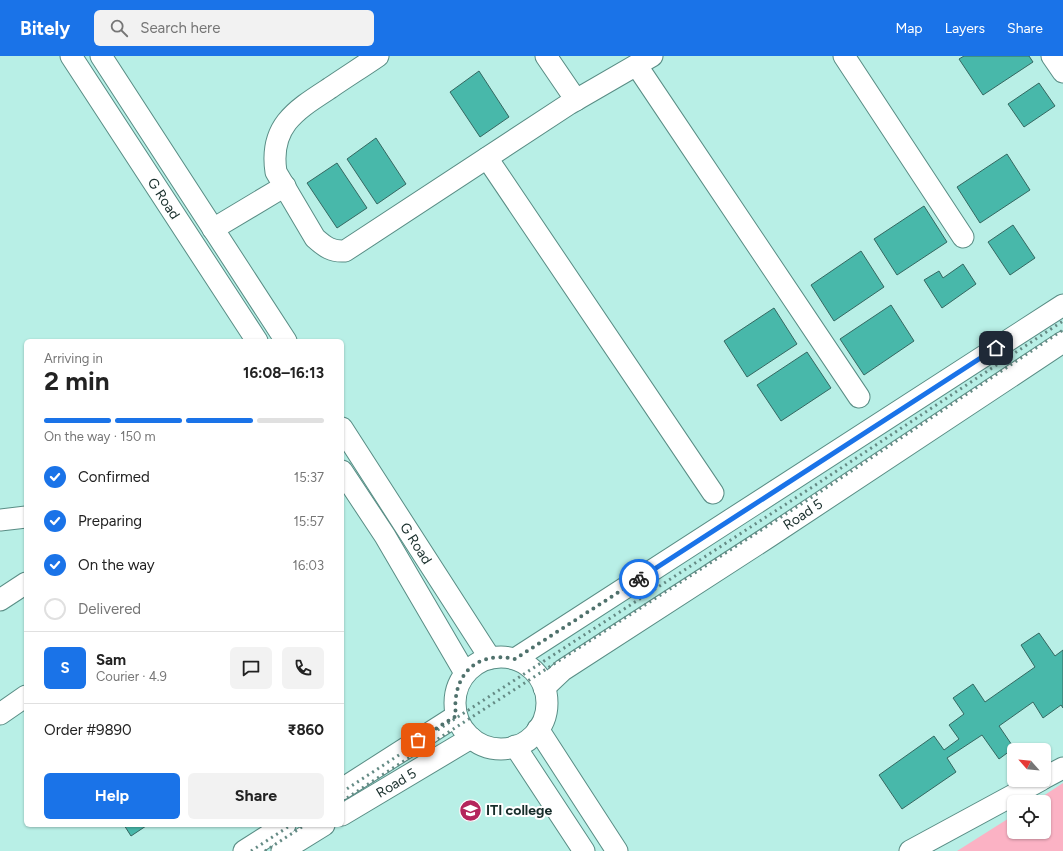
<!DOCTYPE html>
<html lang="en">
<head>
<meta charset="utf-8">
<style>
	:root { --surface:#fff; --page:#f2f2f2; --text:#222; --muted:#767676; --line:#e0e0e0; --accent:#1a73e8 }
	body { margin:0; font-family:Figtree,sans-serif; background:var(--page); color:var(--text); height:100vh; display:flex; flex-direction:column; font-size:15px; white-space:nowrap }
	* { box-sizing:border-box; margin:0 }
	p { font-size:13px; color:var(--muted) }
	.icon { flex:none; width:22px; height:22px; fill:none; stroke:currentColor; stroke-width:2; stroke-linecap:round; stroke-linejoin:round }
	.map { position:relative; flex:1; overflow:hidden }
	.details { position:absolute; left:24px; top:283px; width:320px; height:488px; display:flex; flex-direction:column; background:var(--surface); border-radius:6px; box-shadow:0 1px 3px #0004 }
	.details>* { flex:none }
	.needle { width:26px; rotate:297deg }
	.buttons { position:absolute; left:1007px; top:687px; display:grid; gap:8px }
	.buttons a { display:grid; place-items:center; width:44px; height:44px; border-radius:6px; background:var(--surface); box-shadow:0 1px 3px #0004; font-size:20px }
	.pin { position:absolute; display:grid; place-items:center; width:34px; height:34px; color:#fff; margin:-17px; border-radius:8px; box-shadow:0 2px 6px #0006 }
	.courier { position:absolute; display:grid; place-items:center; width:40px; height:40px; margin:-20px; border:3px solid #1a73e8; border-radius:50%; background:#fff; color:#222; box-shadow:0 1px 5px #0007 }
	.head em { font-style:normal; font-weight:700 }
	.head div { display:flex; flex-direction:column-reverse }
	.head { display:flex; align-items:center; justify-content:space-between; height:68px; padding:0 20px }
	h1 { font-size:26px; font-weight:700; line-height:30px }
	.bar { display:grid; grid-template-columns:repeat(4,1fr); gap:6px 4px; align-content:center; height:48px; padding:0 20px }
	.bar i { height:5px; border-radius:3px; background:var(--line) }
	.bar .current { background:var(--accent) }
	.bar p { grid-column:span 4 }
	.line { display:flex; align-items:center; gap:10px; padding:0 20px; border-top:1px solid var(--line) }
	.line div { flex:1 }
	.round { display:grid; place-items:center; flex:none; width:42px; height:42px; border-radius:6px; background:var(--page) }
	ol { padding:0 20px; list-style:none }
	li { display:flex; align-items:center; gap:12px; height:44px }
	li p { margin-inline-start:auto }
	li .icon { padding:4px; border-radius:50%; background:var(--accent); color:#fff; stroke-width:4 }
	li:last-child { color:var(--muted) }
	li i { width:22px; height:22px; border:2px solid var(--line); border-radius:50% }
	.action { display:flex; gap:8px; margin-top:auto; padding:8px 20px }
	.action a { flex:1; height:46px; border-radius:6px; background:var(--accent); color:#fff; font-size:16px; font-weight:700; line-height:46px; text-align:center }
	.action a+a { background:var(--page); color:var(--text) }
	header { display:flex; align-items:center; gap:24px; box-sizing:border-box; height:56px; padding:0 20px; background:var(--accent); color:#fff }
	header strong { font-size:19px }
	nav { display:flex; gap:22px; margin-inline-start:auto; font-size:14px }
	.search { width:280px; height:36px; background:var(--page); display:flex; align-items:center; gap:10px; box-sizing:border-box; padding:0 14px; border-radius:6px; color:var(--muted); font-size:15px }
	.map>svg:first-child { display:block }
</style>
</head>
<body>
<header>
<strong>Bitely</strong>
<div class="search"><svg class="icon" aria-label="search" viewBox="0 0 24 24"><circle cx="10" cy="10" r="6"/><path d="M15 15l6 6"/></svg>Search here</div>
<nav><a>Map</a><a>Layers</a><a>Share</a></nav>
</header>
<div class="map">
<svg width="1063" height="795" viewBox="0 0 1063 795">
	<rect width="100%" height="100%" fill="#b8efe6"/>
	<!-- green -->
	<path fill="#fbb2c4" d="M1063 727V795H957L1014 759V776H1044V746H1034Z"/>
	<!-- building -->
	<g fill="#48b8aa" stroke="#346861">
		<path d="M964 0H1029L1033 6 983 39 959 3Z"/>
		<path d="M479 15 509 61 480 81 450 36Z"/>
		<path d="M1039 27 1055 50 1024 71 1008 48Z"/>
		<path d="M376 82 406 128 377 148 347 103Z"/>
		<path d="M1007 98 1030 134 980 167 957 131Z"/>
		<path d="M337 107 367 152 337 172 307 127Z"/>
		<path d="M924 150 947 186 897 219 874 183Z"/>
		<path d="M1013 169 1035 202 1010 219 988 186Z"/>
		<path d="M861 195 884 231 834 265 811 229Z"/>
		<path d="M963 208 976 228 942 252 924 224 939 215 943 222Z"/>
		<path d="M891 249 914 285 864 319 840 283Z"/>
		<path d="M774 252 797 288 747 321 724 285Z"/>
		<path d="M807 296 831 332 781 365 757 329Z"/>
		<path d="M1039 577 1055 600 1063 594V652L1061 649 1043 662 1033 646 999 670 1014 692 999 703 982 679 947 702 956 716 902 753 879 719 934 680 944 694 959 683 949 669 964 658 953 642 973 628 985 646 1035 611 1021 589Z"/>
		<path d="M124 769H145L146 770 131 780Z"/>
	</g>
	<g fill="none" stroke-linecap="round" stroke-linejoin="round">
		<defs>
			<g id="minor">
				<path id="s1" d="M71 0 257 285"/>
				<path d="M101 0 286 285"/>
				<path d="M378 0C362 11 346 21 330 32 296 54 269 70 276 116L315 182C325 191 332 196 345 195L569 48 652 0"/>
				<path d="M546 0 576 44"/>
				<path d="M844 0 963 181"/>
				<path d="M1052 0 1063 16"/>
				<path d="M637 10 859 341"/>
				<path d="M487 102 713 437"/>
				<path d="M213 173 285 130"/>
				<path id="s2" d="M342 372 490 602"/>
				<path d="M342 415 385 480 465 617"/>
				<path d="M0 464 26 461"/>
				<path d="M0 544 26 527"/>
				<circle cx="501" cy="647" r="46"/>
				<path d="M515 603 1063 249"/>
				<path id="s3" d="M544 632 563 614 770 480 1063 286"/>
				<path d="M0 658 26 640"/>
				<path d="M538 673 617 795"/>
				<path d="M515 690 584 795"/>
				<path d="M1044 722 1063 712"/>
				<path d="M342 733 456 660"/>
				<path id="s4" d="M342 759 471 682"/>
				<path d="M244 795 285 769"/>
				<path d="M282 795 324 769"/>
				<path d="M910 795 1041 724"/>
			</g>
		</defs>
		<!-- minor casing -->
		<use href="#minor" stroke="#598d85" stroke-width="23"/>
		<!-- minor -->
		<use href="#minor" stroke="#fff" stroke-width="21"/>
		<!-- rail -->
		<g stroke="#648a84" stroke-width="3" stroke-dasharray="2 4" stroke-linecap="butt">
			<path d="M342 736 817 428 1063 265"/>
			<path d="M342 745 820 436 1063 274"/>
			<path d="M251 795 291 769"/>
			<path d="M265 795 305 769"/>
		</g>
	</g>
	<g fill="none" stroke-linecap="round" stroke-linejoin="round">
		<!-- done -->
		<path stroke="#4f716c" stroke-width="4" stroke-dasharray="0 7.2" d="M418 684 456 660C451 621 475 594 515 603L639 523"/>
		<!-- route -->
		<path stroke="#1a73e8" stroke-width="5" d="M639 523 996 292"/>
	</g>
	<!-- icons -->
	<defs>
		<symbol id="university-disc" viewBox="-11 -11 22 22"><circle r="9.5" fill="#b4265c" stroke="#fff"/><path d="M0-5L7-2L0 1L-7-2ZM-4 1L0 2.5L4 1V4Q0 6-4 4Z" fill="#fff"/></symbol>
	</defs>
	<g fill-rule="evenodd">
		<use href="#university-disc" x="458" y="742" width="25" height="25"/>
	</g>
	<g text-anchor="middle" stroke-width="4" stroke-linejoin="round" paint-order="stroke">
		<!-- street labels -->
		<g font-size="14" fill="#172d2a" stroke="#fff">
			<text dy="5" stroke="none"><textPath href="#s1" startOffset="170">G Road</textPath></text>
			<text dy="5" stroke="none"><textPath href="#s3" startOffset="312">Road 5</textPath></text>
			<text dy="5" stroke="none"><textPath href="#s2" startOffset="137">G Road</textPath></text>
			<text dy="5" stroke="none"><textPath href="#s4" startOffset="63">Road 5</textPath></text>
		</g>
		<!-- poi labels -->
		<g font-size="14" font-weight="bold" fill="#172d2a" stroke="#fff" text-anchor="start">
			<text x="486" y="759">ITI college</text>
		</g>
	</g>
</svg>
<div class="buttons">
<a><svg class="needle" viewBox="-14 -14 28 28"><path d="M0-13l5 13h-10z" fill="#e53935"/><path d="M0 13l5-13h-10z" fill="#767676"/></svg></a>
<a><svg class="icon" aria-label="locate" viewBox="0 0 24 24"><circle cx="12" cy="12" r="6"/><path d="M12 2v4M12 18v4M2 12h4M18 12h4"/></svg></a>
</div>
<div class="pin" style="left:418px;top:684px;background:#ea580c"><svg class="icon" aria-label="bag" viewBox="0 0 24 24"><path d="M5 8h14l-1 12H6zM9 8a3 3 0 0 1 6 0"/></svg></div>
<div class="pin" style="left:996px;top:292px;background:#1f2937"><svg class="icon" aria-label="home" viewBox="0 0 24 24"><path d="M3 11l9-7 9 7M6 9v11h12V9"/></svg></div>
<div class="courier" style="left:639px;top:523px"><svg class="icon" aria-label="bike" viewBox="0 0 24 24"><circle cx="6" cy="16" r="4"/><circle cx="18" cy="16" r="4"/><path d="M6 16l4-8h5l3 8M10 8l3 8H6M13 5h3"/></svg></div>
<section class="details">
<div class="head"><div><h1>2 min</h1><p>Arriving in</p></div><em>16:08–16:13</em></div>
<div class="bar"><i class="current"></i><i class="current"></i><i class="current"></i><i></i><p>On the way · 150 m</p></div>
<ol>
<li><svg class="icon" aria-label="check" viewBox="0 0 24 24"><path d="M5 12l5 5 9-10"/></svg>Confirmed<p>15:37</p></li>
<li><svg class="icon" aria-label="check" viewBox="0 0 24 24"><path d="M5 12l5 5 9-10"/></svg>Preparing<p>15:57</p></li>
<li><svg class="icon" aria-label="check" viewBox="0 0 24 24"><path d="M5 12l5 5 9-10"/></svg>On the way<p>16:03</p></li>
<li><i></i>Delivered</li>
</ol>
<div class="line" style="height:72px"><b class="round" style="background:var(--accent);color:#fff">S</b><div><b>Sam</b><p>Courier · 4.9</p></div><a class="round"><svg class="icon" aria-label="chat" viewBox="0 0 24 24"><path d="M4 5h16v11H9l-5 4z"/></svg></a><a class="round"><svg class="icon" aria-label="phone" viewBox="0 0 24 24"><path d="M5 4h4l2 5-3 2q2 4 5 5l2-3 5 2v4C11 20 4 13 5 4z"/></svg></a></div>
<div class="line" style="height:52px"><div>Order #9890</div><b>₹860</b></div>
<div class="action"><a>Help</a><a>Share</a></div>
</section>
</div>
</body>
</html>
